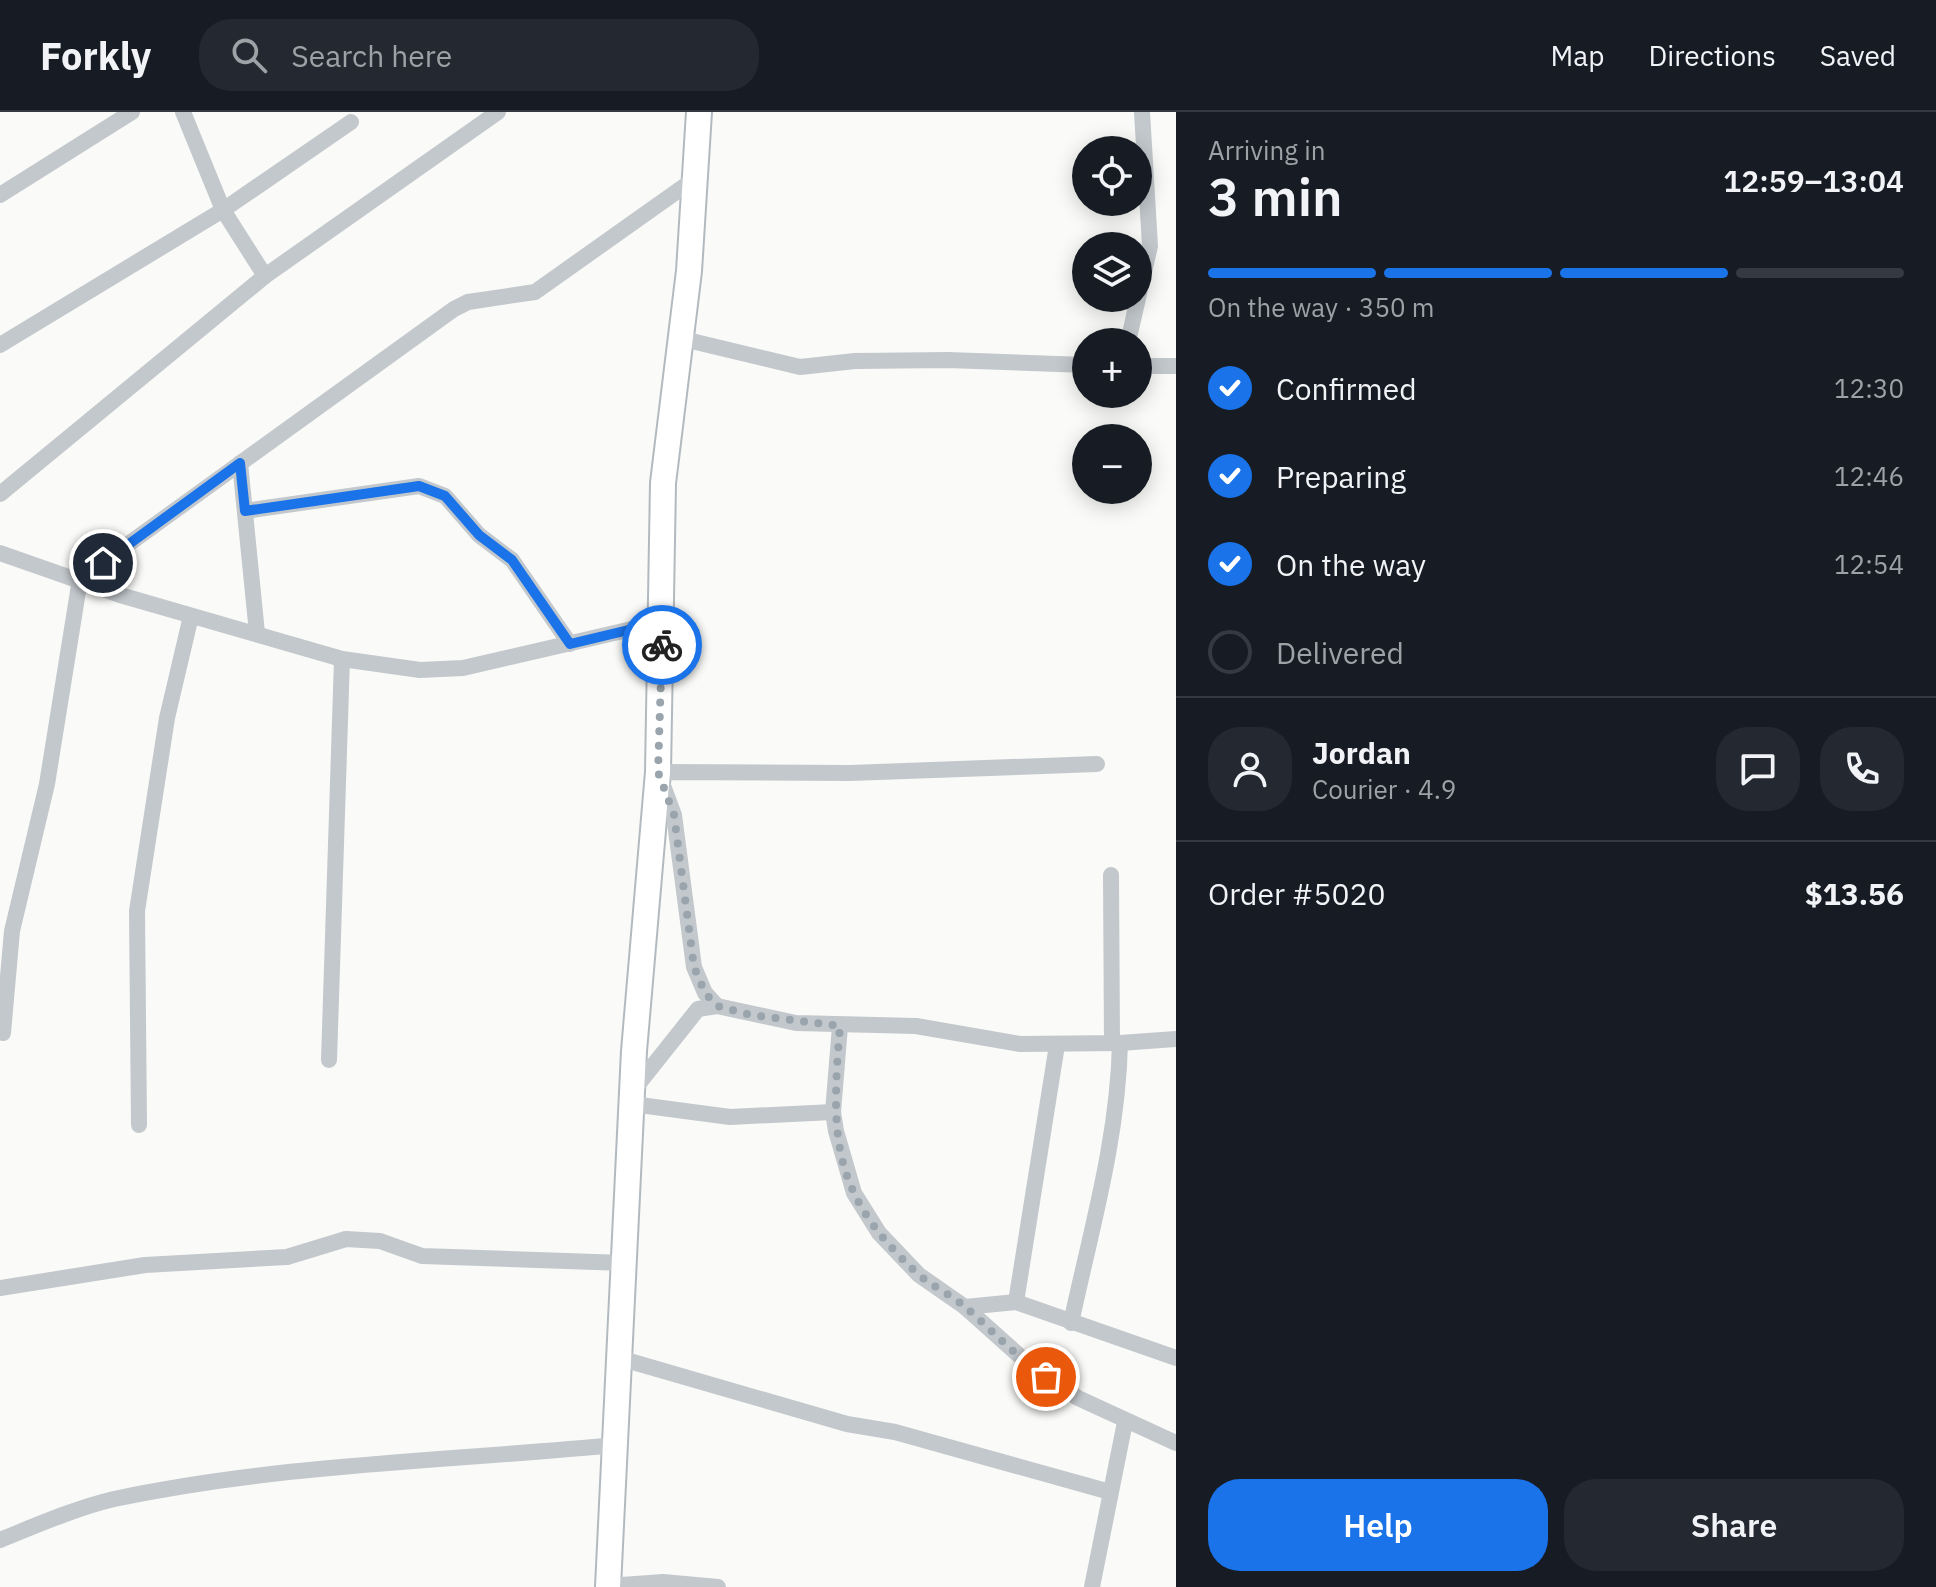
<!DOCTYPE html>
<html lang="en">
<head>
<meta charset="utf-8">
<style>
	:root { --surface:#171b24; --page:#242831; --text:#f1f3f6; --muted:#9ea1a6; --line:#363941; --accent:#1a73e8 }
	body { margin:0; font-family:"IBM Plex Sans",sans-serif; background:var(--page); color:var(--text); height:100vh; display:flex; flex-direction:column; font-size:30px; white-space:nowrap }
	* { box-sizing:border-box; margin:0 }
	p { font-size:26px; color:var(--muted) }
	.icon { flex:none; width:44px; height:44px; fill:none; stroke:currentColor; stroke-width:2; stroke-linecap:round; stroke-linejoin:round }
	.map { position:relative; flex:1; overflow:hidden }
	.sheet { display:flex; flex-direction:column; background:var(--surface); width:760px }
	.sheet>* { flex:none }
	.fabs { position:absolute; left:1072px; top:24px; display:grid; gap:16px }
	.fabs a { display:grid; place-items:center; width:80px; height:80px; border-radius:50%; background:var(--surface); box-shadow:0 4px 20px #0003; font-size:40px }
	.pin { position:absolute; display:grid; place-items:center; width:68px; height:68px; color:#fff; margin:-34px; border:4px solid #fff; border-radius:50%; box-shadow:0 2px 8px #0007 }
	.courier { position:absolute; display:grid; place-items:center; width:80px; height:80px; margin:-40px; border:6px solid #1a73e8; border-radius:50%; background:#fff; color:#222; box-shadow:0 2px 10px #0007 }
	.head em { font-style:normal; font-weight:600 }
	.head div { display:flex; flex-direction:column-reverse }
	.head { display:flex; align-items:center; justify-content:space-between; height:136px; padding:0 32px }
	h1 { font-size:52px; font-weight:600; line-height:60px }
	.bar { display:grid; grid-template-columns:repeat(4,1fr); gap:12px 8px; align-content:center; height:96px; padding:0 32px }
	.bar i { height:10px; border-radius:6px; background:var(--line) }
	.bar .current { background:var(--accent) }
	.bar p { grid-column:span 4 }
	.line { display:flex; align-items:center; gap:20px; padding:0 32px; border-top:2px solid var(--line) }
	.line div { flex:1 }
	.round { display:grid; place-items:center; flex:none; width:84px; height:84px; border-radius:32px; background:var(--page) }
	ol { padding:0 32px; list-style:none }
	li { display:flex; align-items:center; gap:24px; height:88px }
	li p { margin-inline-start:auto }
	li .icon { padding:8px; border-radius:50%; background:var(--accent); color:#fff; stroke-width:4 }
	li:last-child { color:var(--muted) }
	li i { width:44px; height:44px; border:4px solid var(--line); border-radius:50% }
	.cta { display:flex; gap:16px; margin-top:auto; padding:16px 32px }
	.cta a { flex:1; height:92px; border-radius:32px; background:var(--accent); color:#fff; font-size:32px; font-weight:600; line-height:92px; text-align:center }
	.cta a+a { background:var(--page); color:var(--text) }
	header { display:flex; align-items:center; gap:48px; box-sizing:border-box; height:112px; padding:0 40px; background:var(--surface); border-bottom:2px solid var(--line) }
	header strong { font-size:38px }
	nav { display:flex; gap:44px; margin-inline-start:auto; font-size:28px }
	.search { width:560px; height:72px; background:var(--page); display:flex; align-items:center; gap:20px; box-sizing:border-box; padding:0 28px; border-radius:32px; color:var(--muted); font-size:30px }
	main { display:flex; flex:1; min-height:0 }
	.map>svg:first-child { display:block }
</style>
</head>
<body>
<header>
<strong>Forkly</strong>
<div class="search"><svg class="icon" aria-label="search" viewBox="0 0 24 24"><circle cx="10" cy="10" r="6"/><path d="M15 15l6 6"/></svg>Search here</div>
<nav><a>Map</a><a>Directions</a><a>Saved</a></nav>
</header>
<main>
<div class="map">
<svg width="1176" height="1475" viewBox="0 0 1176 1475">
	<rect width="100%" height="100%" fill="#fafaf8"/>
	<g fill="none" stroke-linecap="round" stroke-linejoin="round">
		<defs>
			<path id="secondary" d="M608 1475 634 939 658 660 663 371 689 159 699 0"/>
		</defs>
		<!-- secondary casing -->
		<use href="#secondary" stroke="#b3babf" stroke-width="28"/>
		<!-- street -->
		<g stroke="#c3c8cc" stroke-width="16">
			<path d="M183 0 223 98 265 164"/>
			<path d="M0 83 132 0"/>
			<path d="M679 226 800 255 855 249 948 248 1086 253"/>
			<path d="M1128 230 1150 134 1142 0"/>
			<path d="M0 233 223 98 351 10"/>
			<path d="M1138 254H1176"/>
			<path d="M240 351 257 521"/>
			<path d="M0 382 265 164 498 0"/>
			<path d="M245 399 419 374 445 384 479 423 512 448 570 532"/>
			<path d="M0 441 120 483 342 547 420 558 463 556 662 510"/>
			<path d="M1097 652 850 661 658 660 674 703 694 855 705 881 717 894 796 911 916 914 1020 932 1120 931 1176 927"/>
			<path d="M1111 763 1112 931"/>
			<path d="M840 914 833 1000 836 1019 854 1081 879 1121 919 1163 965 1195 1033 1256 1078 1286 1176 1331"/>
			<path d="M3 921 12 819 47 672 80 467 454 197 468 190 535 180 693 68"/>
			<path d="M329 948 342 547"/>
			<path d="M632 980 698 897 717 894"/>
			<path d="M632 992 730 1005 833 1000"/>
			<path d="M139 1013 137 799 167 606 191 504"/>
			<path d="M0 1176 145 1153 287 1145 346 1127 380 1129 422 1144 624 1151"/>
			<path d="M1016 1190 1057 933"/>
			<path d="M965 1195 1016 1190 1176 1246"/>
			<path d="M1071 1211C1091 1118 1118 1027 1120 931"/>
			<path d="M619 1246 847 1312 895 1320 1110 1380"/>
			<path d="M0 1428C37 1413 76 1396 114 1387 279 1352 448 1349 615 1333"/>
			<path d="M608 1474 663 1470 718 1475"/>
			<path d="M1092 1475 1125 1310"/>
		</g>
		<!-- secondary -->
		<use href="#secondary" stroke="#fff" stroke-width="24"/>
	</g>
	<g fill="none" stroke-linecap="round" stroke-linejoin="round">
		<!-- done -->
		<path stroke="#99a4ac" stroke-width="8" stroke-dasharray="0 14.4" d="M662 533 658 660 674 703 694 855 705 881 717 894 751 903 840 914C831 1025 830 1081 918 1162 932 1174 949 1182 963 1193 991 1217 1015 1244 1046 1265"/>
		<!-- route -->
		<path stroke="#1a73e8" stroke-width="10" d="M103 451 240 351 245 399 419 374 445 384 479 423 512 448 570 532 662 510V533"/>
	</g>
</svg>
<div class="fabs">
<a><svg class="icon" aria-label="locate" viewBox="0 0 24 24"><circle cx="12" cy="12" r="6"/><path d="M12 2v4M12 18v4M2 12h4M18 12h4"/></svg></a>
<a><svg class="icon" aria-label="layers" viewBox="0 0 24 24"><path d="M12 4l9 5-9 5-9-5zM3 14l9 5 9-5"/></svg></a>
<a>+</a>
<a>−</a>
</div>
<div class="pin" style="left:1046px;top:1265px;background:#ea580c"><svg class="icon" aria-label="bag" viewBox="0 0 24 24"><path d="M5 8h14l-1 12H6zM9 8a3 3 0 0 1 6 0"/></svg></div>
<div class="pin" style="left:103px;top:451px;background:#1f2937"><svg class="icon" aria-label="home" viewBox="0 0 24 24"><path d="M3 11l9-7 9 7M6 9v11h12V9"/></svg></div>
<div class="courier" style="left:662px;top:533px"><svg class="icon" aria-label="bike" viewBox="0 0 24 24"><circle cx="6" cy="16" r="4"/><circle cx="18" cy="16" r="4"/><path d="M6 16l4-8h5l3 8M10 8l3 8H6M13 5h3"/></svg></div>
</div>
<section class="sheet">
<div class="head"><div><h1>3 min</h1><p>Arriving in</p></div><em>12:59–13:04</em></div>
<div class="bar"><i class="current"></i><i class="current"></i><i class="current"></i><i></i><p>On the way · 350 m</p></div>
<ol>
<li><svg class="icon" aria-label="check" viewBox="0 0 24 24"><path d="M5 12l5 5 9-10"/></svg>Confirmed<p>12:30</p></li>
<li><svg class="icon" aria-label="check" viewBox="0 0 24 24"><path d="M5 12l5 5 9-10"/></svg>Preparing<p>12:46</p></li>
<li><svg class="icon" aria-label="check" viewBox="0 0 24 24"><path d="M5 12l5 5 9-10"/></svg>On the way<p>12:54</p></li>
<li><i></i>Delivered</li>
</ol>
<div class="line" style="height:144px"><a class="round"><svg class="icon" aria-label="person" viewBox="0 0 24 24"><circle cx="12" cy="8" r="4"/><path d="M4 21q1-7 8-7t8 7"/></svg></a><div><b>Jordan</b><p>Courier · 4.9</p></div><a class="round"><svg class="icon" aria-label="chat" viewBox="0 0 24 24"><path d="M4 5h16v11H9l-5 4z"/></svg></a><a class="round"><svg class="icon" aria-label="phone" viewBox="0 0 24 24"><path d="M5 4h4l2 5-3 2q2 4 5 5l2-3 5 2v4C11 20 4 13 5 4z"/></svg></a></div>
<div class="line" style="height:104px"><div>Order #5020</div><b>$13.56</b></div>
<div class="cta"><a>Help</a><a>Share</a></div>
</section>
</main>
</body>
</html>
